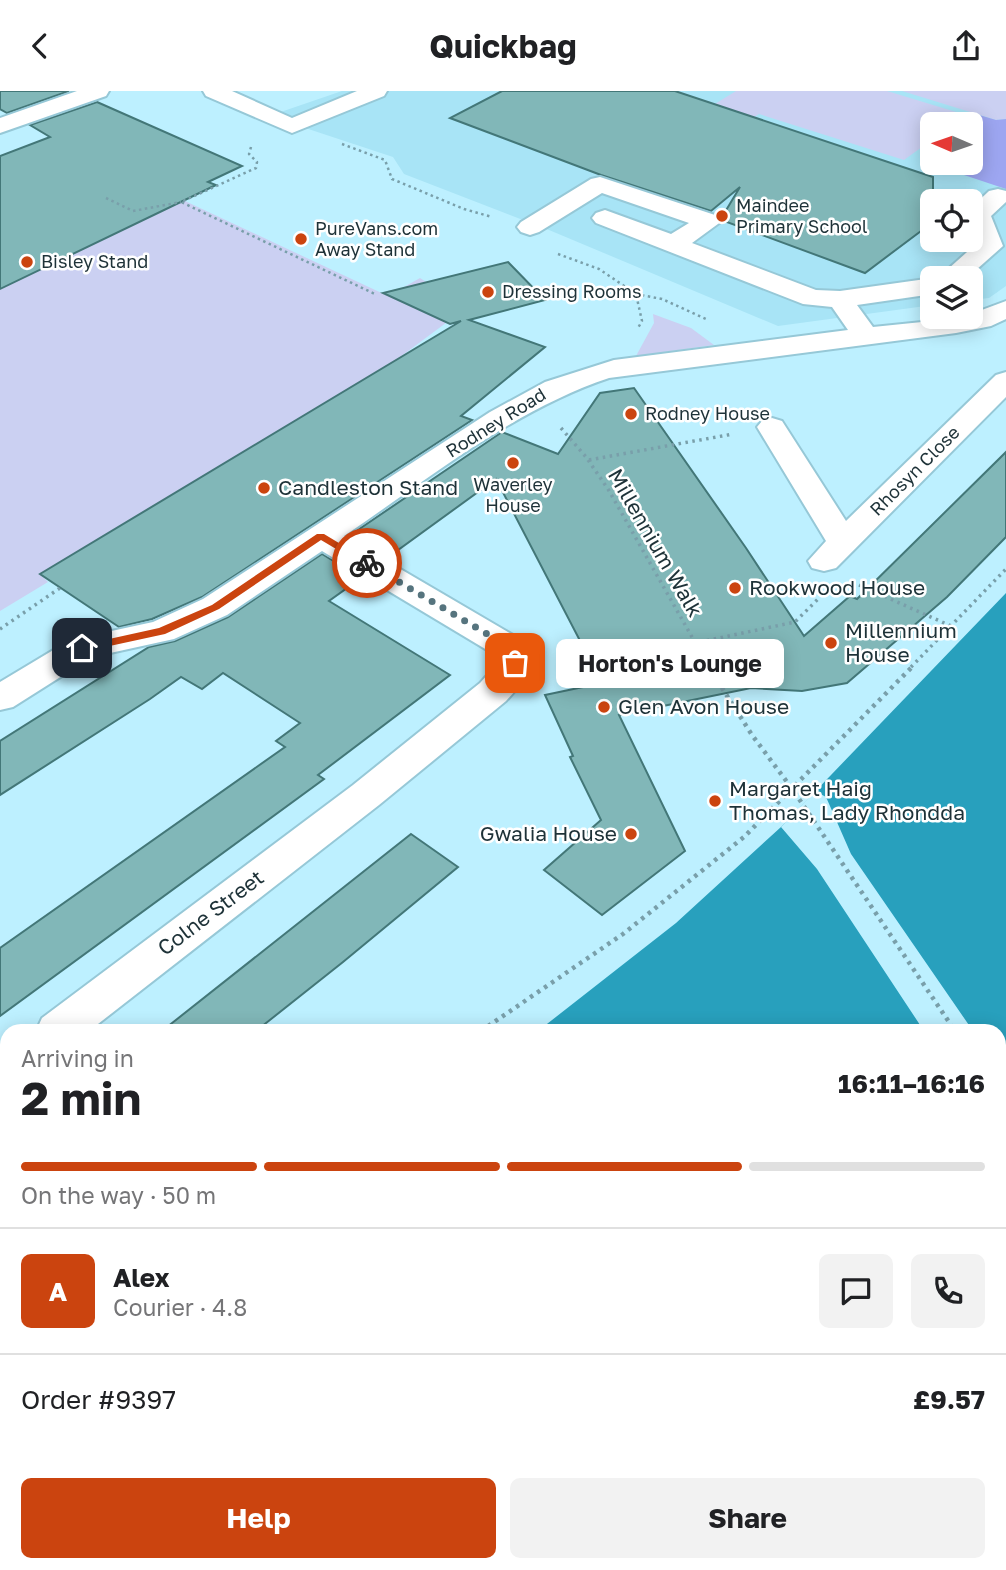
<!DOCTYPE html>
<html lang="en">
<head>
<meta charset="utf-8">
<style>
	:root { --surface:#fff; --page:#f2f2f2; --text:#202124; --muted:#757577; --line:#e0e0e0; --accent:#cb440f }
	body { margin:0; font-family:"Golos Text",sans-serif; background:var(--page); color:var(--text); height:100vh; display:flex; flex-direction:column; font-size:26px; white-space:nowrap }
	* { box-sizing:border-box; margin:0 }
	p { font-size:23px; color:var(--muted) }
	.icon { flex:none; width:38px; height:38px; fill:none; stroke:currentColor; stroke-width:2; stroke-linecap:round; stroke-linejoin:round }
	.map { position:relative; flex:1; overflow:hidden }
	.sheet { position:absolute; left:0px; top:933px; width:1006px; height:548px; display:flex; flex-direction:column; background:var(--surface); border-radius:21px 21px 0 0; box-shadow:0 4px 18px #0003 }
	.sheet>* { flex:none }
	.needle { width:46px; rotate:272deg }
	.fabs { position:absolute; left:920px; top:21px; display:grid; gap:14px }
	.fabs a { display:grid; place-items:center; width:63px; height:63px; border-radius:10px; background:var(--surface); box-shadow:0 4px 18px #0003; font-size:35px }
	.pin { position:absolute; display:grid; place-items:center; width:60px; height:60px; color:#fff; margin:-30px; border-radius:14px; box-shadow:0 4px 10px #0006 }
	.courier { position:absolute; display:grid; place-items:center; width:70px; height:70px; margin:-35px; border:5px solid #cb440f; border-radius:50%; background:#fff; color:#222; box-shadow:0 2px 9px #0007 }
	.bubble { position:absolute; height:49px; border-radius:10px; background:var(--surface); box-shadow:0 4px 18px #0003; font-size:23px; font-weight:700; line-height:49px; text-align:center }
	.headline em { font-style:normal; font-weight:700 }
	.headline div { display:flex; flex-direction:column-reverse }
	.headline { display:flex; align-items:center; justify-content:space-between; height:119px; padding:0 21px }
	h1 { font-size:46px; font-weight:700; line-height:52px }
	.bar { display:grid; grid-template-columns:repeat(4,1fr); gap:10px 7px; align-content:center; height:84px; padding:0 21px }
	.bar i { height:9px; border-radius:5px; background:var(--line) }
	.bar .on { background:var(--accent) }
	.bar p { grid-column:span 4 }
	.line { display:flex; align-items:center; gap:18px; padding:0 21px; border-top:2px solid var(--line) }
	.line div { flex:1 }
	.round { display:grid; place-items:center; flex:none; width:74px; height:74px; border-radius:10px; background:var(--page) }
	.cta { display:flex; gap:14px; margin-top:auto; padding:14px 21px }
	.cta a { flex:1; height:80px; border-radius:10px; background:var(--accent); color:#fff; font-size:28px; font-weight:700; line-height:80px; text-align:center }
	.cta a+a { background:var(--page); color:var(--text) }
	header { display:flex; justify-content:space-between; align-items:center; height:91px; padding:0 21px; background:var(--surface); font-size:32px; font-weight:700 }
	.map>svg:first-child { display:block }
</style>
</head>
<body>
<header><svg class="icon" aria-label="back" viewBox="0 0 24 24"><path d="M15 5l-7 7 7 7"/></svg>Quickbag<svg class="icon" aria-label="share" viewBox="0 0 24 24"><path d="M12 15V3M7 8l5-5 5 5M5 13v7h14v-7"/></svg></header>
<div class="map">
<svg width="1006" height="1479" viewBox="0 0 1006 1479">
	<rect width="100%" height="100%" fill="#bdf0ff"/>
	<!-- built -->
	<path fill="#a8e4f6" fill-rule="evenodd" d="M342 0H1006V195L989 207 971 209V187H933V214L778 235 549 139 404 83 393 66 269 25ZM933 33H971V72H933ZM933 110H971V149H933Z"/>
	<!-- green -->
	<g fill="#cbd0f2">
		<path d="M736 0H887L966 24 953 33H933V48L904 69 759 23 736 38 710 16Z"/>
		<path d="M902 0H1006V28L996 29Z"/>
		<path d="M185 110 388 205 420 187 431 194 458 223 392 272 40 483 48 491 0 520V198L168 115Z"/>
		<path d="M653 223 691 237 714 254 636 265 654 232Z"/>
	</g>
	<!-- forest -->
	<path fill="#9da6f1" d="M976 23 996 29 1006 28V98L922 70 933 60V72H971V33H963Z"/>
	<!-- water -->
	<path fill="#28a0bd" d="M1006 502V1479H0V1310L7 1306V1474H999V940H538L676 832 781 736Z"/>
	<!-- pier -->
	<g fill="#bdf0ff">
		<path d="M815 700 826 706 851 763 973 940H924L817 778 781 736Z"/>
		<path d="M999 977 1006 987V1063L999 1052Z"/>
	</g>
	<!-- building -->
	<g fill="#81b7b8" stroke="#437778" stroke-width="2">
		<path d="M0 0H69L7 22 0 18Z"/>
		<path d="M502 0H675L933 86V131L865 182 724 130 722 126 740 96 711 120 601 84 450 27Z"/>
		<path d="M97 11 242 75 208 91 216 94 0 198V65L50 46 30 34Z"/>
		<path d="M508 171 545 209 469 229 545 256 461 325 472 329 202 506 152 528 119 536 40 483 461 230 450 233 383 202Z"/>
		<path d="M634 297 746 457 804 545 850 505 857 508 1006 361V446L947 506 847 592 802 600 751 597 619 624 685 760 602 824 544 779 601 729 570 666 573 665 545 604 602 592 496 388 387 467 349 445 502 341 558 363 600 302Z"/>
		<path d="M322 463 361 487 329 510 450 584 318 684 324 688 0 925V857L285 656 276 650 300 632 223 582 202 598 181 586 150 608 0 704V650L149 556 175 550 228 526Z"/>
		<path d="M411 743 458 776 343 871 256 940H162Z"/>
	</g>
	<g fill="none" stroke-linecap="round" stroke-linejoin="round">
		<defs>
			<g id="minor">
				<path d="M77 0H109L106 5 0 42V27Z"/>
				<path d="M203 0H232L292 27 357 0H387L384 5 292 42 206 5Z"/>
				<path d="M600 86 718 125 722 130 692 152 816 199 840 200 933 187H934L933 203 857 214 873 236 971 226V223L1006 210V228L991 235 956 242 609 287C513 319 427 389 344 445L525 551C540 575 522 592 506 610L379 714 89 940H36L42 927 353 694 480 592 498 572 497 565 322 460 227 524 174 548 92 566 13 616 0 619V591L70 549 153 531 203 508 490 321 545 291 614 269 848 239 832 216 803 213 596 132 592 127 596 122 605 119 671 143 689 132 602 102 539 141 530 144 521 141 517 136 521 131 591 88Z"/>
				<path d="M998 98 1006 100V111L991 125 1003 155 967 187H938L976 153 971 143V117L989 100Z"/>
				<path d="M1006 281V306L836 477 824 480 812 477 808 470 826 450 757 336 762 330 772 327 782 330 846 430 996 284Z"/>
				<path d="M7 960V1000L0 1003V962Z"/>
			</g>
		</defs>
		<!-- minor casing -->
		<use href="#minor" stroke="#96c8d7" stroke-width="4"/>
		<!-- path-far3 -->
		<g stroke="#799faa" stroke-width="2.5" stroke-dasharray="2.5 3.5" stroke-linecap="butt">
			<path d="M342 53 385 69 392 88 464 118 492 126"/>
			<path d="M251 56 249 63 257 71 256 77 181 111 377 204"/>
			<path d="M106 107 133 120 181 111"/>
			<path d="M558 163 599 178 636 203 642 230 638 237"/>
			<path d="M636 203 662 208 708 229"/>
		</g>
		<!-- path-far2 -->
		<g stroke="#799faa" stroke-width="3.5" stroke-dasharray="2.5 4.5" stroke-linecap="butt">
			<path d="M561 337 586 366 608 398 709 576"/>
			<path d="M589 369 733 343"/>
			<path d="M859 494 951 535"/>
			<path d="M0 538 60 497"/>
			<path d="M630 576 683 565 695 552 795 531 819 507"/>
			<path d="M911 576 1006 478"/>
		</g>
		<!-- path-far1 -->
		<g stroke="#799faa" stroke-width="4.5" stroke-dasharray="3.5 5" stroke-linecap="butt">
			<path d="M708 575 752 644 793 699 955 940"/>
			<path d="M558 583 585 586 639 575"/>
			<path d="M481 940 623 843 744 746 913 575"/>
		</g>
		<!-- path -->
		<g stroke="#799faa" stroke-width="5" stroke-dasharray="4.5 7" stroke-linecap="butt">
			<path d="M999 1005 1006 1015"/>
			<path d="M0 1260 7 1255"/>
		</g>
		<!-- minor -->
		<use href="#minor" fill="#fff" fill-rule="evenodd"/>
	</g>
	<!-- route -->
	<path fill="#cb440f" d="M317 443H324L372 472 363 474 321 449 219 518 165 543 82 561 77 557 82 554 159 537 212 514Z"/>
	<g fill="none" stroke-linecap="round" stroke-linejoin="round">
		<!-- done -->
		<path stroke="#56747e" stroke-width="7" stroke-dasharray="0 12.6" d="M367 472 499 550 513 559 515 572"/>
	</g>
	<!-- markers -->
	<g fill="#cb440f" stroke="#fff" stroke-width="2.5">
		<circle cx="722" cy="125" r="7"/>
		<circle cx="301" cy="148" r="7"/>
		<circle cx="27" cy="171" r="7"/>
		<circle cx="488" cy="201" r="7"/>
		<circle cx="631" cy="323" r="7"/>
		<circle cx="513" cy="372" r="7"/>
		<circle cx="264" cy="397" r="7"/>
		<circle cx="735" cy="497" r="7"/>
		<circle cx="831" cy="552" r="7"/>
		<circle cx="604" cy="616" r="7"/>
		<circle cx="715" cy="710" r="7"/>
		<circle cx="631" cy="743" r="7"/>
	</g>
	<g text-anchor="middle" stroke-width="5" stroke-linejoin="round" paint-order="stroke">
		<!-- far-poi labels -->
		<g font-size="18" fill="#1e3238" stroke="#fff" text-anchor="start">
			<text x="736" y="121">Maindee<tspan x="736" dy="21">Primary School</tspan></text>
			<text x="315" y="144">PureVans.com<tspan x="315" dy="21">Away Stand</tspan></text>
			<text x="41" y="177">Bisley Stand</text>
			<text x="502" y="207">Dressing Rooms</text>
			<text x="645" y="329">Rodney House</text>
			<text x="513" y="400" text-anchor="middle">Waverley<tspan x="513" dy="21">House</tspan></text>
		</g>
		<!-- far-street labels -->
		<g font-size="18" fill="#1e3238" stroke="#fff">
			<text transform="translate(496 332) rotate(-32)" y="6">Rodney Road</text>
			<text transform="translate(915 380) rotate(-45)" y="6">Rhosyn Close</text>
		</g>
		<!-- poi labels -->
		<g font-size="21" fill="#1e3238" stroke="#fff" text-anchor="start">
			<text x="278" y="404">Candleston Stand</text>
			<text x="749" y="504">Rookwood House</text>
			<text x="845" y="547">Millennium<tspan x="845" dy="24">House</tspan></text>
			<text x="618" y="623">Glen Avon House</text>
			<text x="729" y="705">Margaret Haig<tspan x="729" dy="24">Thomas, Lady Rhondda</tspan></text>
			<text x="617" y="750" text-anchor="end">Gwalia House</text>
		</g>
		<!-- street labels -->
		<g font-size="21" fill="#1e3238" stroke="#fff">
			<text transform="translate(655 452) rotate(60)" y="7">Millennium Walk</text>
			<text transform="translate(211 822) rotate(-37)" y="7">Colne Street</text>
		</g>
	</g>
</svg>
<div class="fabs">
<a><svg class="needle" viewBox="-14 -14 28 28"><path d="M0-13l5 13h-10z" fill="#e53935"/><path d="M0 13l5-13h-10z" fill="#757577"/></svg></a>
<a><svg class="icon" aria-label="locate" viewBox="0 0 24 24"><circle cx="12" cy="12" r="6"/><path d="M12 2v4M12 18v4M2 12h4M18 12h4"/></svg></a>
<a><svg class="icon" aria-label="layers" viewBox="0 0 24 24"><path d="M12 4l9 5-9 5-9-5zM3 14l9 5 9-5"/></svg></a>
</div>
<div class="pin" style="left:515px;top:572px;background:#ea580c"><svg class="icon" aria-label="bag" viewBox="0 0 24 24"><path d="M5 8h14l-1 12H6zM9 8a3 3 0 0 1 6 0"/></svg></div>
<div class="pin" style="left:82px;top:557px;background:#1f2937"><svg class="icon" aria-label="home" viewBox="0 0 24 24"><path d="M3 11l9-7 9 7M6 9v11h12V9"/></svg></div>
<div class="courier" style="left:367px;top:472px"><svg class="icon" aria-label="bike" viewBox="0 0 24 24"><circle cx="6" cy="16" r="4"/><circle cx="18" cy="16" r="4"/><path d="M6 16l4-8h5l3 8M10 8l3 8H6M13 5h3"/></svg></div>
<div class="bubble" style="left:556px;top:548px;width:228px">Horton's Lounge</div>
<section class="sheet">
<div class="headline"><div><h1>2 min</h1><p>Arriving in</p></div><em>16:11–16:16</em></div>
<div class="bar"><i class="on"></i><i class="on"></i><i class="on"></i><i></i><p>On the way · 50 m</p></div>
<div class="line" style="height:126px"><b class="round" style="background:var(--accent);color:#fff">A</b><div><b>Alex</b><p>Courier · 4.8</p></div><a class="round"><svg class="icon" aria-label="chat" viewBox="0 0 24 24"><path d="M4 5h16v11H9l-5 4z"/></svg></a><a class="round"><svg class="icon" aria-label="phone" viewBox="0 0 24 24"><path d="M5 4h4l2 5-3 2q2 4 5 5l2-3 5 2v4C11 20 4 13 5 4z"/></svg></a></div>
<div class="line" style="height:91px"><div>Order #9397</div><b>£9.57</b></div>
<div class="cta"><a>Help</a><a>Share</a></div>
</section>
</div>
</body>
</html>
